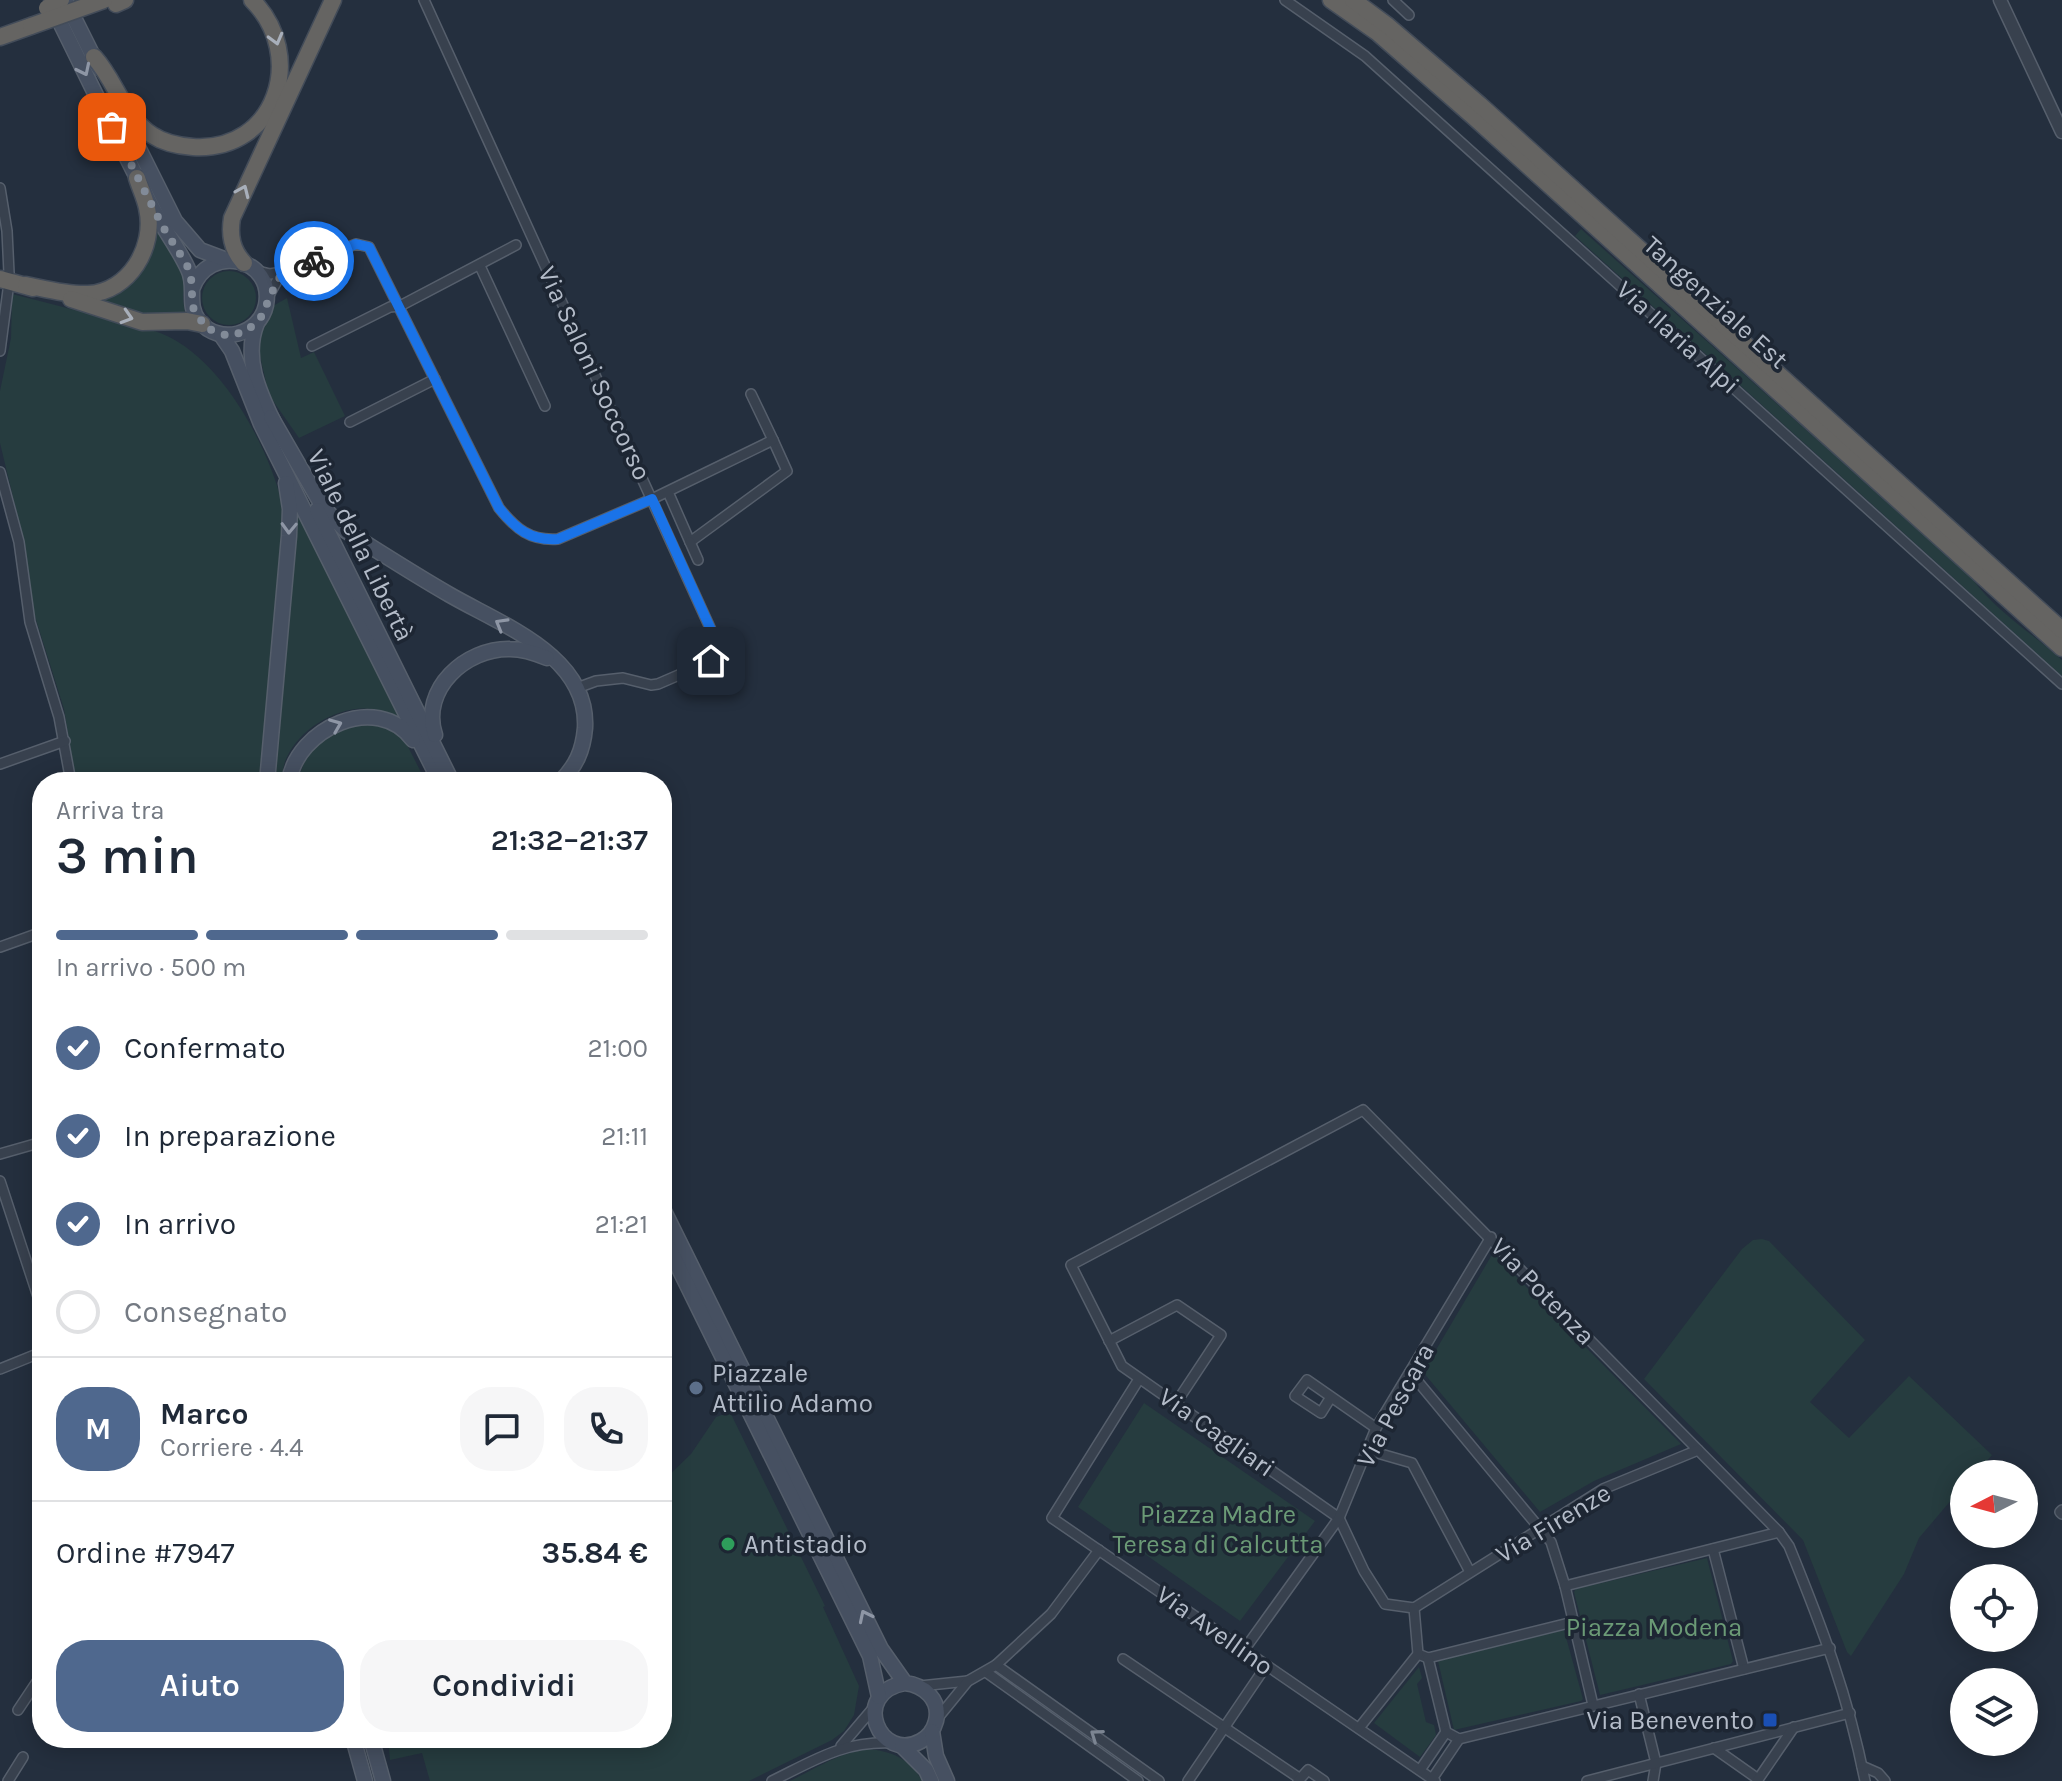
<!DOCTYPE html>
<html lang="it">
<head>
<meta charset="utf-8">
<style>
	:root { --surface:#fff; --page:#f6f6f7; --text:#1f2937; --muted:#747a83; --line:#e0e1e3; --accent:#4f688e }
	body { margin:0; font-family:Karla,sans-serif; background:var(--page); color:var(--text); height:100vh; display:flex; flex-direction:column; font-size:30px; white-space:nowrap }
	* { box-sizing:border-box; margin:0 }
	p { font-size:26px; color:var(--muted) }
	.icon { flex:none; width:44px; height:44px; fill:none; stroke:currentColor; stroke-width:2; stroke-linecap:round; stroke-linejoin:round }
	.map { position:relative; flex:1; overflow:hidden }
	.details { position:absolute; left:32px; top:772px; width:640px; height:976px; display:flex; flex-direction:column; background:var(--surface); border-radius:32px; box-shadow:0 4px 20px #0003 }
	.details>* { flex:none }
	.needle { width:52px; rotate:264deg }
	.tools { position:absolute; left:1950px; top:1460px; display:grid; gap:16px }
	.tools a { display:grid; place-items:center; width:88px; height:88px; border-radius:50%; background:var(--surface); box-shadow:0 4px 20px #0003; font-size:40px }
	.pin { position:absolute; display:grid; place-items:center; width:68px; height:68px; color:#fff; margin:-34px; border-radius:16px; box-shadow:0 4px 12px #0006 }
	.courier { position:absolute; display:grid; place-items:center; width:80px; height:80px; margin:-40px; border:6px solid #1a73e8; border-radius:50%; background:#fff; color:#222; box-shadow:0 2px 10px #0007 }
	.summary em { font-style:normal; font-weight:600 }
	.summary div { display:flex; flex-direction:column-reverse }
	.summary { display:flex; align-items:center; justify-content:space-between; height:136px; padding:0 24px }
	h1 { font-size:52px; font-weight:600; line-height:60px }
	.bar { display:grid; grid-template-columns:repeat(4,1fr); gap:12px 8px; align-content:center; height:96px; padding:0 24px }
	.bar i { height:10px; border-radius:6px; background:var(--line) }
	.bar .selected { background:var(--accent) }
	.bar p { grid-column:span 4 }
	.line { display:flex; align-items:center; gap:20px; padding:0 24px; border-top:2px solid var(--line) }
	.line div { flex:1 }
	.round { display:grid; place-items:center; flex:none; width:84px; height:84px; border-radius:32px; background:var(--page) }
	ol { padding:0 24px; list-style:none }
	li { display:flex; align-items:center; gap:24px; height:88px }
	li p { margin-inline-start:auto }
	li .icon { padding:8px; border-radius:50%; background:var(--accent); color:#fff; stroke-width:4 }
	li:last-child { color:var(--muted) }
	li i { width:44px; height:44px; border:4px solid var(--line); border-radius:50% }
	.action { display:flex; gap:16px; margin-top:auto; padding:16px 24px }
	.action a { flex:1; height:92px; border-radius:32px; background:var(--accent); color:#fff; font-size:32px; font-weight:600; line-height:92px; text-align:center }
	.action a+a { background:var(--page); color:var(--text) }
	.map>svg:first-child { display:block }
</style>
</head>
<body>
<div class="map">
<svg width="2062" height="1781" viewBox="0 0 2062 1781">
	<rect width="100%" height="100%" fill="#242f3e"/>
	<!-- green -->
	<g fill="#263c3f">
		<path d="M153 220 186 275 183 297 185 315 158 317 89 301 116 292Z"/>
		<path d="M1581 229 1971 577C1996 612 2031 632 2062 660V676L1575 236Z"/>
		<circle cx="229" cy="298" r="27"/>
		<path d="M12 294C45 302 79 311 112 320 129 325 149 328 165 335 224 361 272 452 284 512L259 782H76L64 709 32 607 20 526 0 443V391L11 338Z"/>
		<path d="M287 298 301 358 314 352 345 416 299 438 269 395 256 339 273 306Z"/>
		<path d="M293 503 401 722C396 719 390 714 384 712 348 699 302 725 287 757 283 764 283 774 281 782H273Z"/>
		<path d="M376 723 402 735 426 782H298C306 742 337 724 376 723Z"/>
		<path d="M1762 1239 1769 1241 1865 1340 1810 1402 1849 1438 1909 1376 1992 1455 1975 1474H1964V1485L1919 1538 1904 1574 1851 1656 1847 1652 1803 1540 1644 1379 1742 1249 1753 1240Z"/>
		<path d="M1493 1253 1681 1444 1594 1481 1540 1512 1423 1372Z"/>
		<path d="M1144 1403 1315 1521 1240 1621 1078 1507Z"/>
		<path d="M730 1412 825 1606 823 1607 859 1686 854 1715 844 1731 832 1740 749 1781H430L422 1753 390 1760 388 1738H662V1482L691 1454 716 1417Z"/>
		<path d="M1707 1558 1733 1661 1731 1664 1600 1695 1574 1592 1576 1589Z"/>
		<path d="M1564 1630 1583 1699 1581 1701 1454 1730 1438 1661Z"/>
		<path d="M1419 1667 1422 1678 1417 1684 1426 1722 1434 1725 1436 1735 1420 1757 1374 1723Z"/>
		<path d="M868 1749C891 1751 911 1759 922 1781H790C815 1769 840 1752 868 1749Z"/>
	</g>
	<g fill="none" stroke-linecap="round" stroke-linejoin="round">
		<defs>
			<g id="minor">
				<path d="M424 0 717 643 716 656 711 661 658 684 651 685 623 678 596 681 577 688"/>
				<path d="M1285 0 1365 56 2062 684"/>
				<path d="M1393 0 1409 15"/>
				<path d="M0 188 7 231 9 273"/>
				<path d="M480 266 545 406"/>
				<path d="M258 271 270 274 288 271 278 279 268 297"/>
				<path d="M288 271 356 244 369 247 499 508C516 529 530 541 558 539L652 499 773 440 787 471 690 542 668 492"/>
				<path d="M312 346 390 307 400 306 516 245"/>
				<path d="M0 351 8 290"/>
				<path d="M751 394 773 440"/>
				<path d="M350 422 435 379"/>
				<path d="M0 472 19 542 30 622 59 717 71 782"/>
				<path d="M690 542 698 560"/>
				<path d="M0 764 65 741"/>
				<path d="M0 947 42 932"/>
				<path d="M0 1154 42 1142"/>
				<path d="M0 1181 42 1309"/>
				<path d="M1109 1341 1177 1305 1221 1335 1176 1403"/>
				<path d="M0 1369 42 1352"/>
				<path d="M1410 1372 1551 1542 1565 1586 1593 1705"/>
				<path d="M1139 1379 1052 1518 1435 1781"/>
				<path d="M1331 1397 1321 1413 1295 1396 1307 1380 1376 1428"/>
				<path d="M1367 1450 1412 1463 1470 1572"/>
				<path d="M2062 1510 2060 1512 2062 1514"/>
				<path d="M1713 1549 1744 1669"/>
				<path d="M1565 1586 1779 1532"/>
				<path d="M1414 1608 1385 1604 1364 1571 1339 1518 1122 1366 1071 1265 1363 1110 1779 1532 1789 1546C1822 1627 1848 1695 1865 1781"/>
				<path d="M1414 1608 1603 1489 1698 1450"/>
				<path d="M1244 1650 1339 1518 1376 1428 1491 1237"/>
				<path d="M1418 1654 1428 1658 1573 1622"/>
				<path d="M1428 1658 1446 1732 1459 1739 1830 1648"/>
				<path d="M1123 1659 1299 1778"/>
				<path d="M996 1665 1159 1781"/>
				<path d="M986 1672 1138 1781"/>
				<path d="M920 1686 968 1681"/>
				<path d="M1639 1694 1656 1763 1653 1781"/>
				<path d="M18 1710 42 1674"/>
				<path d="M937 1719 968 1681 996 1665 1051 1614 1099 1550"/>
				<path d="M1359 1728 1418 1654 1414 1608"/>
				<path d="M841 1746 875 1706"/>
				<path d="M1714 1748 1758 1779"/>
				<path d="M1862 1766 1878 1773 1885 1781"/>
				<path d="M1420 1770 1446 1732"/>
				<path d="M1432 1779 1459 1739"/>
				<path d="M8 1781 23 1757"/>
				<path d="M772 1781C815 1760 843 1741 892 1743"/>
				<path d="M1188 1781 1266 1666"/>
				<path d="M1298 1781 1308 1770 1324 1781"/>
				<path d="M1587 1781 1850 1713"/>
				<path d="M1757 1781 1794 1727"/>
			</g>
			<path id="tertiary" d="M2000 0 2062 132"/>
			<g id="secondary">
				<path d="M67 4 99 68"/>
				<path d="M53 8C86 74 117 140 151 205 162 227 178 247 188 269 197 286 186 305 199 321 219 346 260 335 266 305 275 258 209 242 192 289"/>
				<path d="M115 101 175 221 200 250 224 259"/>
				<path d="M257 323C243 357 259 392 274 423"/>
				<path d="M221 335 232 351 261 424 440 782"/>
				<path d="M271 417 323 507 346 531C381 553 415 575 450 595 502 625 589 656 585 728 583 751 576 766 560 782"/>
				<path d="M317 510 452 782"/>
				<path d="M435 735C420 689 466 648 510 649 523 649 535 653 547 658"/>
				<path d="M267 782 289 536 290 509 286 483"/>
				<path d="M289 782C296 729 377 691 413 740"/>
				<path d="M662 1207 881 1649 905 1683C924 1685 941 1700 936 1721 934 1729 928 1737 921 1741 880 1764 849 1693 905 1683"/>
				<path d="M662 1234 870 1656 879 1697"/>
				<path d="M932 1731 936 1756 947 1781"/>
				<path d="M353 1738 365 1781"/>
				<path d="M371 1738 383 1781"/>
				<path d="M902 1746 926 1770 931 1781"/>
			</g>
			<g id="trunk">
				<path d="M1331 0 1378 33 1475 118 2062 648"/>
				<path d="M1353 0 1388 26 1480 105 2062 630"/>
				<path d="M116 4 125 0"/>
				<path d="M0 37 31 26"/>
				<path d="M94 57C116 81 123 116 152 135 164 143 179 146 193 147 277 152 307 55 252 0"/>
				<path d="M244 263C232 250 229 236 232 218L333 0"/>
				<path d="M0 279 33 288"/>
				<path d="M26 285C46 289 68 295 88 294 129 292 156 247 147 208 145 198 140 188 137 178"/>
				<path d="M71 299 142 322 187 321 202 324"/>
			</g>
		</defs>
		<!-- minor casing -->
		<use href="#minor" stroke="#565f6c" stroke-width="12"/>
		<!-- tertiary casing -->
		<use href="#tertiary" stroke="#565f6c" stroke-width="15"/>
		<!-- secondary casing -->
		<use href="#secondary" stroke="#565f6c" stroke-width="17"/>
		<!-- trunk casing -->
		<use href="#trunk" stroke="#434c59" stroke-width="19"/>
		<!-- minor -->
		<use href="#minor" stroke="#38414e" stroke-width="9"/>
		<!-- tertiary -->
		<use href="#tertiary" stroke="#38414e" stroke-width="12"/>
		<!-- secondary -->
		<use href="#secondary" stroke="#465061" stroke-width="14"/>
		<!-- trunk -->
		<use href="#trunk" stroke="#656462" stroke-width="16"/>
		<defs>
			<g id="trunk-bridge">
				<path d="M47 8 61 0"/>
				<path d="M31 26 104 0"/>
			</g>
		</defs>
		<!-- trunk-bridge casing -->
		<use href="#trunk-bridge" stroke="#434c59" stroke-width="19" stroke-linecap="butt"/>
		<!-- trunk-bridge -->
		<use href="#trunk-bridge" stroke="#656462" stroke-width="16"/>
	</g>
	<!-- one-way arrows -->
	<defs><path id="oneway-chevron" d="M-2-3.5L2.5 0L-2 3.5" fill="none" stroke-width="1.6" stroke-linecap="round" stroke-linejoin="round" transform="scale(2)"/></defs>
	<g stroke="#a8afba">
		<use href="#oneway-chevron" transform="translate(276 39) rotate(75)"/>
		<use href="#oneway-chevron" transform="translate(243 191) rotate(-66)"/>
		<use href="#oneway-chevron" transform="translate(127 317) rotate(17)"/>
	</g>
	<g stroke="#8e96a5">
		<use href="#oneway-chevron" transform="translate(84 70) rotate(64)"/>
		<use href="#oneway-chevron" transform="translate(289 528) rotate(92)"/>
		<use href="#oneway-chevron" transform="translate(501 624) rotate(-150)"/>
		<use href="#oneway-chevron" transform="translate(336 725) rotate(-22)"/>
		<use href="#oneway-chevron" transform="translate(865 1616) rotate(-116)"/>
	</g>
	<use stroke="#7c8592" href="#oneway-chevron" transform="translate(1096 1735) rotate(-145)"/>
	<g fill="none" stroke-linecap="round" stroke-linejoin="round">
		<!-- done -->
		<path stroke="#828b98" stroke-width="8" stroke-dasharray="0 14.4" d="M112 127 163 227 187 265 192 283V306L206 328 228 336 247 331 261 317 278 279 288 271 314 261"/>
		<!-- route -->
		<path stroke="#1a73e8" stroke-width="10" d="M314 261 356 244 369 247 499 508C516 529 530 541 558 539L652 499 717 643 716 656 711 661"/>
	</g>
	<!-- markers -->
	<circle fill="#5c6f8a" stroke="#1d2633" stroke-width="3" cx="696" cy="1388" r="8"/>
	<circle fill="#2e9e5b" stroke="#1d2633" stroke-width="3" cx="728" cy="1544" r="8"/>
	<rect fill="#1a4fb4" stroke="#1d2633" stroke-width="3" x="1762" y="1712" width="16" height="16" rx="4"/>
	<g text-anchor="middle" stroke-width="7" stroke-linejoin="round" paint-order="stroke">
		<!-- street labels -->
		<g font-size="26" fill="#b4bcc9" stroke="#1d2633">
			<text transform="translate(1716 302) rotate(42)" y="9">Tangenziale Est</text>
			<text transform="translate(1678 337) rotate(42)" y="9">Via Ilaria Alpi</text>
			<text transform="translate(595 373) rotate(65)" y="9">Via Saloni Soccorso</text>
			<text transform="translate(361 545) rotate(64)" y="9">Viale della Libertà</text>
			<text transform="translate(1543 1291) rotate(46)" y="9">Via Potenza</text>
			<text transform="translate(1395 1405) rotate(-62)" y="9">Via Pescara</text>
			<text transform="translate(1217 1432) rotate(35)" y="9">Via Cagliari</text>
			<text transform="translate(1553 1523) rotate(-31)" y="9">Via Firenze</text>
			<text transform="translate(1215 1630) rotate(35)" y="9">Via Avellino</text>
		</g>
		<!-- poi labels -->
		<g font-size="26" fill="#b4bcc9" stroke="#1d2633" text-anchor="start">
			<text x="712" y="1382">Piazzale<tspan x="712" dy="30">Attilio Adamo</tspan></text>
			<text x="744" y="1553">Antistadio</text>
			<text x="1754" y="1729" text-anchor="end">Via Benevento</text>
		</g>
		<!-- park labels -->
		<g font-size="26" fill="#6b9a76" stroke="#1d2633">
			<text x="1218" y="1523">Piazza Madre<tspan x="1218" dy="30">Teresa di Calcutta</tspan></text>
			<text x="1654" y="1636">Piazza Modena</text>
		</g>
	</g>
</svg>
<div class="tools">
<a><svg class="needle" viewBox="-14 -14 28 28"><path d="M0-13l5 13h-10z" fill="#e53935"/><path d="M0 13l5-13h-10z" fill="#747a83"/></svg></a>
<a><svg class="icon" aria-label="locate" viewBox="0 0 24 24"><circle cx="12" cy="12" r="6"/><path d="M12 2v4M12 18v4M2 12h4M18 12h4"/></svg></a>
<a><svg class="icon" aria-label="layers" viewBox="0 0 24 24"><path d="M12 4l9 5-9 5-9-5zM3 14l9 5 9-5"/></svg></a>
</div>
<div class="pin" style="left:112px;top:127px;background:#ea580c"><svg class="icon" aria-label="bag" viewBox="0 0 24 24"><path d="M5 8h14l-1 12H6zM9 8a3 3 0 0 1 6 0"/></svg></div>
<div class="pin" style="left:711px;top:661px;background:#1f2937"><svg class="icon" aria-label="home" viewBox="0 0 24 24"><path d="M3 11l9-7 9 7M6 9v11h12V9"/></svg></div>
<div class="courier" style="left:314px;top:261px"><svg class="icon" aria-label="bike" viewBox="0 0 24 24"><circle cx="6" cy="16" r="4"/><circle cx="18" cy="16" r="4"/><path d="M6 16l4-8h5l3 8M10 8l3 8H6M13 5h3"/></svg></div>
<section class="details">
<div class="summary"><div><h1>3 min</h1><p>Arriva tra</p></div><em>21:32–21:37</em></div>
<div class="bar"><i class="selected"></i><i class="selected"></i><i class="selected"></i><i></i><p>In arrivo · 500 m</p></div>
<ol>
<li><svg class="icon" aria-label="check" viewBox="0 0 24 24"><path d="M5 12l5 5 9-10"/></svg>Confermato<p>21:00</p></li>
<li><svg class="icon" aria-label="check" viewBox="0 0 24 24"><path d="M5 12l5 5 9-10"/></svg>In preparazione<p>21:11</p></li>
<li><svg class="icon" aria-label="check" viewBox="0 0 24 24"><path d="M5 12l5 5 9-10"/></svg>In arrivo<p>21:21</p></li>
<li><i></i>Consegnato</li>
</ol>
<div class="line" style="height:144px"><b class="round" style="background:var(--accent);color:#fff">M</b><div><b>Marco</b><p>Corriere · 4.4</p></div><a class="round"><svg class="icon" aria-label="chat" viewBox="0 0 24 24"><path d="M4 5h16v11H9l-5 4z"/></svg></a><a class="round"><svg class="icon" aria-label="phone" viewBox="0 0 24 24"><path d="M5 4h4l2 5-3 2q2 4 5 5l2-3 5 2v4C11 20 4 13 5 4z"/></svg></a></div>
<div class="line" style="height:104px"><div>Ordine #7947</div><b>35.84 €</b></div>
<div class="action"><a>Aiuto</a><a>Condividi</a></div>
</section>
</div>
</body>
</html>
